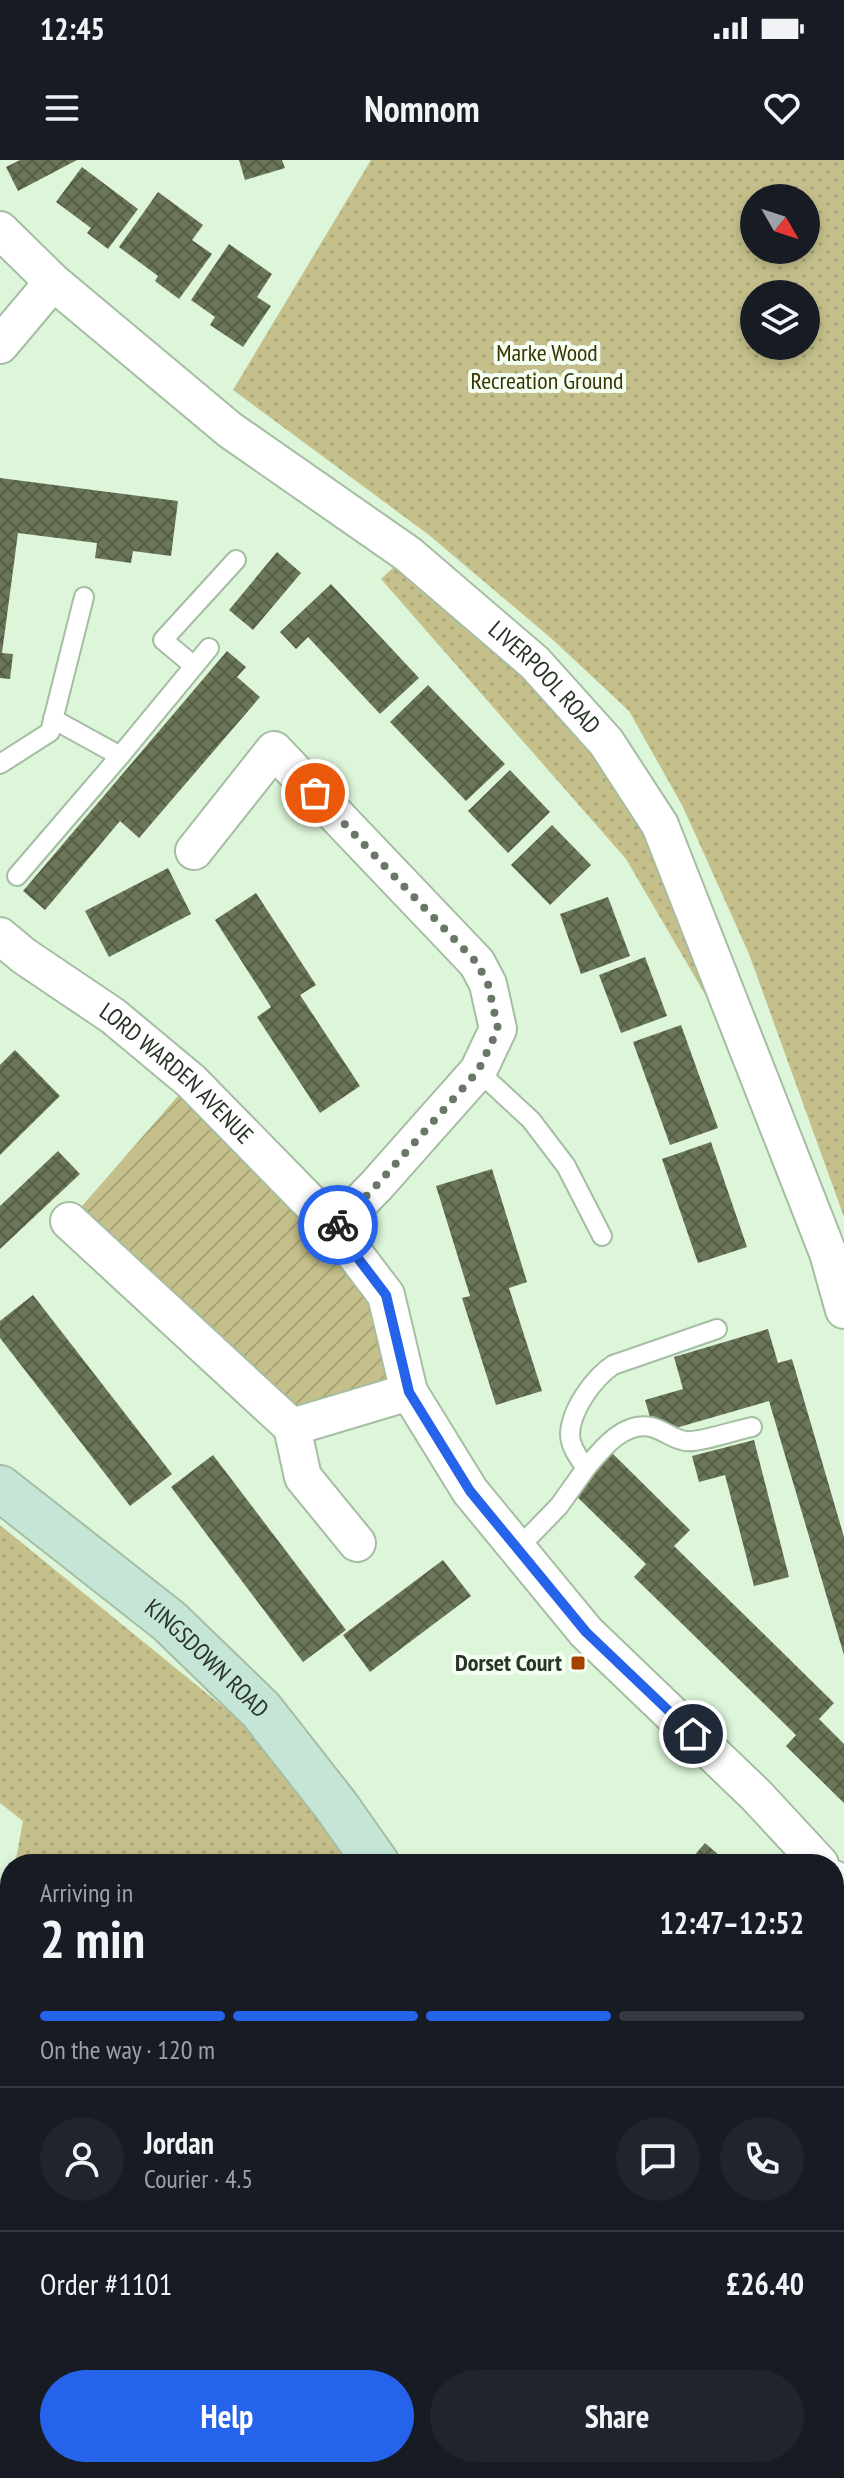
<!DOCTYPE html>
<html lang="en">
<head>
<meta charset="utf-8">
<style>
	:root { --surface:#171b24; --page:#20242c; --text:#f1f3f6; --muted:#9ea1a6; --line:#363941; --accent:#2563eb }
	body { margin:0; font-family:"PT Sans Narrow",sans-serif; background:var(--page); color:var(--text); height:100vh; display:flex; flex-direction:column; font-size:30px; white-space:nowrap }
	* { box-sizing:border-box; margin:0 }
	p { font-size:26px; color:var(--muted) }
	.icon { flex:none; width:44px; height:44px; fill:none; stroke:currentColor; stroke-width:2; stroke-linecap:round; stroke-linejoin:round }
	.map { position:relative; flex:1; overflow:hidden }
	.details { position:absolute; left:0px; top:1694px; width:844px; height:624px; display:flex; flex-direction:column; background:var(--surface); border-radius:32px 32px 0 0; box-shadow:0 4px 12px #0003 }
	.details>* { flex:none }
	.needle { width:52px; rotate:129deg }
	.controls { position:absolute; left:740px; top:24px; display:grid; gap:16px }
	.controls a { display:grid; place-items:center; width:80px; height:80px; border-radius:50%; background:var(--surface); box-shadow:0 4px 12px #0003; font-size:40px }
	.pin { position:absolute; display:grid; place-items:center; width:68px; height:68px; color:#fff; margin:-34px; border:4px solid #fff; border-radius:50%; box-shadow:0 2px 8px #0007 }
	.courier { position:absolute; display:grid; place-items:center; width:80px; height:80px; margin:-40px; border:6px solid #2563eb; border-radius:50%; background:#fff; color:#222; box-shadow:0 2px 10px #0007 }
	.overview em { font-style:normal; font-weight:600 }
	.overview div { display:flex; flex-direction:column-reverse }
	.overview { display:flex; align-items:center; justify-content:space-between; height:136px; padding:0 40px }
	h1 { font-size:52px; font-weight:600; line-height:60px }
	.bar { display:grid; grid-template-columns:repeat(4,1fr); gap:12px 8px; align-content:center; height:96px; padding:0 40px }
	.bar i { height:10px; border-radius:6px; background:var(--line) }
	.bar .selected { background:var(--accent) }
	.bar p { grid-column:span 4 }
	.line { display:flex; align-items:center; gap:20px; padding:0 40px; border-top:2px solid var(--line) }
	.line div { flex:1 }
	.round { display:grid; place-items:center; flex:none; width:84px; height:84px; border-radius:42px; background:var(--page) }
	.cta { display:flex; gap:16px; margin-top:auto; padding:16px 40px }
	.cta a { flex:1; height:92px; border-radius:48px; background:var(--accent); color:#fff; font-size:32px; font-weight:600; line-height:92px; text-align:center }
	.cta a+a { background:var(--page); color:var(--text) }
	.status { display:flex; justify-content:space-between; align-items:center; height:56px; padding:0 40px; background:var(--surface); direction:ltr }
	.status svg { height:22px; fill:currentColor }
	header { display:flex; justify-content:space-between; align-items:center; height:104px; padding:0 40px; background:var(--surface); font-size:36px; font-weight:600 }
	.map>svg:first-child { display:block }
</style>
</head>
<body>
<div class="status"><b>12:45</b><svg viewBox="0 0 49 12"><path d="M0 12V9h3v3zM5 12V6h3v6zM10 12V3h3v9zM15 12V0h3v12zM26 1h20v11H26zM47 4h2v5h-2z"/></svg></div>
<header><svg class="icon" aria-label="menu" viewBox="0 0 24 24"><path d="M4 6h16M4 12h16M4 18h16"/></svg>Nomnom<svg class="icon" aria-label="heart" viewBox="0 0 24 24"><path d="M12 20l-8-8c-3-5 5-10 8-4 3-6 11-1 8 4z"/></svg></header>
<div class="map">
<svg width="844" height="2318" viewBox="0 0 844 2318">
	<defs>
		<pattern id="grass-dots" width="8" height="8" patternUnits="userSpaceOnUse" patternTransform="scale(2)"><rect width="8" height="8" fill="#c5c08b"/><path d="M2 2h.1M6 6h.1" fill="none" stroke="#a9a578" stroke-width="1.8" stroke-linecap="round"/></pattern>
		<pattern id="garden-furrows" width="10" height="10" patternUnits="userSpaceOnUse" patternTransform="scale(2)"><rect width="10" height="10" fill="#c5c08b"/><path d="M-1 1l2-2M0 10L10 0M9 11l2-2" fill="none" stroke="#a9a578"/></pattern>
		<pattern id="building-cross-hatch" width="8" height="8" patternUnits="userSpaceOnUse" patternTransform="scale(2)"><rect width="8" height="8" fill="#6b7558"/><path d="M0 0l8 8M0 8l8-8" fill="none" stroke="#545c45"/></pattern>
	</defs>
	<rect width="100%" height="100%" fill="#ddf6da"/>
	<!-- grass -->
	<g fill="url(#grass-dots)" fill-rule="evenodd">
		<path d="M371 0H844V1057L749 794 683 647 629 551 552 479 429 375 233 230ZM806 38V90H754V38ZM806 134V186H754V134Z"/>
		<path d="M408 394 606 582 723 865 626 699 381 419Z"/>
		<path d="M0 1365 243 1563 355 1704H15L23 1661 0 1643Z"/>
		<path d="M834 2140 844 2145V2318H687L672 2308H834Z"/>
	</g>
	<!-- garden -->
	<path fill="url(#garden-furrows)" d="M191 921 362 1102 409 1232 292 1267 69 1061Z"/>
	<!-- building -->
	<g fill="url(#building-cross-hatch)">
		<path d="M20 0H77L18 31 6 7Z"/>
		<path d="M239 0H282L285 8 245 20Z"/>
		<path d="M82 7 138 49 108 89 87 73 91 68 56 42Z"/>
		<path d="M158 32 203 65 192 80 212 94 179 139 155 121 158 116 119 87Z"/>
		<path d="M229 84 272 114 257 137 271 146 243 187 210 165 215 157 191 140Z"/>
		<path d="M0 318 178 341 171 396 133 391 131 403 95 398 97 383 18 373 2 493 13 494 10 519 0 518Z"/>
		<path d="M277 392 301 413 253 470 229 450Z"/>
		<path d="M331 424 419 518 380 554 308 477 296 489 280 472Z"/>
		<path d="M227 491 246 507 237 517 260 537 139 678 120 661 45 750 23 731Z"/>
		<path d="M428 525 505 604 466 641 390 562Z"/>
		<path d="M510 610 550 652 508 693 468 651Z"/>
		<path d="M552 665 591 705 550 745 511 705Z"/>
		<path d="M168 708 191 754 109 797 85 751Z"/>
		<path d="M256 733 316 825 300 835 360 926 320 953 257 857 271 847 215 760Z"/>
		<path d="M608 737 630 796 581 814 560 754Z"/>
		<path d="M645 797 667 856 621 873 599 815Z"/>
		<path d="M681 865 718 968 670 985 633 882Z"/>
		<path d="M15 890 60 936 0 995V905Z"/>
		<path d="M711 982 747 1087 698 1103 662 999Z"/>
		<path d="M58 991 80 1014 0 1089V1046Z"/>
		<path d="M492 1009 527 1122 509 1128 542 1231 496 1245 462 1138 470 1136 436 1026Z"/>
		<path d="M33 1135 172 1314 130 1346 0 1178V1161Z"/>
		<path d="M768 1169 778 1203 792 1199 844 1377V1495L769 1241 655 1274 645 1240 683 1229 674 1197Z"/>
		<path d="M754 1280 789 1417 754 1426 725 1315 699 1322 692 1296Z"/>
		<path d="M610 1291 690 1370 674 1386 834 1543 819 1559 844 1584V1643L786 1586 796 1575 634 1417 646 1404 571 1331Z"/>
		<path d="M213 1295 346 1470 303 1502 171 1327Z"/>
		<path d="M443 1400 471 1436 370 1512 343 1475Z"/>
		<path d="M705 1683 729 1704H687Z"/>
		<path d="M834 1980 844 1989V2034L834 2046Z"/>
	</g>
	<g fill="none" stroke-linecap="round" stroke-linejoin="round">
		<defs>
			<g id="lane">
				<path d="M194 506 163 480 236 400"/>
				<path d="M120 596 209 488"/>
				<path d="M0 604 50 572 84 437"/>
				<path d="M17 716 120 596 53 559"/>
				<path d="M478 911 531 960 566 1006 602 1076"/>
				<path d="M586 1308C601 1290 623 1261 651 1267 663 1270 673 1279 685 1281 699 1283 736 1270 752 1267"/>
				<path d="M519 1391 525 1381 559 1346 586 1308C579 1298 570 1287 570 1274 571 1249 594 1218 613 1205L717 1169"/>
				<path d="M834 1843 844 1836"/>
				<path d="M834 1858 844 1866"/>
			</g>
			<g id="street">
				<path id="s1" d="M0 70 53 122 230 270 408 394 535 503 606 582 660 665 828 1093 844 1150"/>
				<path d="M0 185 53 122"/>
				<path d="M194 691 274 590 477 803 488 824 498 869 478 911 376 1026 335 1068"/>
				<path id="s2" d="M0 776 24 796 113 856 191 921 335 1068 386 1135 409 1232 470 1331 586 1472 756 1635 820 1704"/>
				<path d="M69 1061 292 1267 409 1232"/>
				<path d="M292 1267 303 1317 357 1383"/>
				<path d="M834 1719 844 1729"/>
			</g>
			<g id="secondary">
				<path id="s3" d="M0 1328 169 1461 261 1550 337 1647 377 1704"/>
				<path d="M834 2140 844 2145"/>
			</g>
		</defs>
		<!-- lane casing -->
		<use href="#lane" stroke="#a5bda2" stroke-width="22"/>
		<!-- street casing -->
		<use href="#street" stroke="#a5bda2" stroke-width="40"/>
		<!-- secondary casing -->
		<use href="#secondary" stroke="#a5bda2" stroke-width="48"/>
		<!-- lane -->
		<use href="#lane" stroke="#fff" stroke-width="18"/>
		<!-- street -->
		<use href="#street" stroke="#fff" stroke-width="36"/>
		<!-- secondary -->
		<use href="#secondary" stroke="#c5e6d7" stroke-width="44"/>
	</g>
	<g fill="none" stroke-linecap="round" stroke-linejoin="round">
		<!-- done -->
		<path stroke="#697766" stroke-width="8" stroke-dasharray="0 14.4" d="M315 633 477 803 488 824 498 869 478 911 376 1026 338 1065"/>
		<!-- route -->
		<path stroke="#2563eb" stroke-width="10" d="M338 1065 335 1068 386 1135 409 1232 470 1331 586 1472 693 1574"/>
	</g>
	<!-- markers -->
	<rect fill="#a44300" stroke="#f4fef3" stroke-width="3" x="570" y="1495" width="16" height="16" rx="4"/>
	<g text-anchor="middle" stroke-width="8" stroke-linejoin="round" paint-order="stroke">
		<!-- park labels -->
		<g font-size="24" fill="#383300" stroke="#f4fef3">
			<text x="547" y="201">Marke Wood<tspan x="547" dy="28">Recreation Ground</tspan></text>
		</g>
		<!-- street labels -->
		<g font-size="24" fill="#2a3328" stroke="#f4fef3">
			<text dy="8" stroke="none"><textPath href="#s1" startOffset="706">LIVERPOOL ROAD</textPath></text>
			<text dy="8" stroke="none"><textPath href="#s2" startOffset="224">LORD WARDEN AVENUE</textPath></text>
			<text dy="8" stroke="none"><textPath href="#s3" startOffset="268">KINGSDOWN ROAD</textPath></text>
		</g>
		<!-- poi labels -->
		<g font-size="24" font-weight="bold" fill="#2a3328" stroke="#f4fef3" text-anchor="end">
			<text x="562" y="1511">Dorset Court</text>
		</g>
	</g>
</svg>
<div class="controls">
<a><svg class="needle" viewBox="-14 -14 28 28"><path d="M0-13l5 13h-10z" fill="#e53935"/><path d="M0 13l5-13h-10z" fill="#9ea1a6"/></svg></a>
<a><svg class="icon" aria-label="layers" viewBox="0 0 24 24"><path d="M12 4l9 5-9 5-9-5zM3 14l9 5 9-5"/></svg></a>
</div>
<div class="pin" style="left:315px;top:633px;background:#ea580c"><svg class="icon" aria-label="bag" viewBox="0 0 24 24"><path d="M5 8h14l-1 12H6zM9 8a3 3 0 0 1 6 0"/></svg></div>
<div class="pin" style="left:693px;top:1574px;background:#1f2937"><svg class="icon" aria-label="home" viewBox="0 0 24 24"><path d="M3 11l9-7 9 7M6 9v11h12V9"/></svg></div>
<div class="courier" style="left:338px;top:1065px"><svg class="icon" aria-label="bike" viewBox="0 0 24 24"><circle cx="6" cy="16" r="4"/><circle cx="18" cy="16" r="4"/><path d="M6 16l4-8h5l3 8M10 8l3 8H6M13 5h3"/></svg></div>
<section class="details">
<div class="overview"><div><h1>2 min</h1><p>Arriving in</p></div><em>12:47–12:52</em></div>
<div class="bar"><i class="selected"></i><i class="selected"></i><i class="selected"></i><i></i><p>On the way · 120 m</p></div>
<div class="line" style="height:144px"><a class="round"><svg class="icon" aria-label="person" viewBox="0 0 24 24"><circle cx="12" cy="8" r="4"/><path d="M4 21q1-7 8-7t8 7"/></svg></a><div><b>Jordan</b><p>Courier · 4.5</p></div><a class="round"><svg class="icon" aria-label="chat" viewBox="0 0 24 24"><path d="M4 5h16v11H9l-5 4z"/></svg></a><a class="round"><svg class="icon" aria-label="phone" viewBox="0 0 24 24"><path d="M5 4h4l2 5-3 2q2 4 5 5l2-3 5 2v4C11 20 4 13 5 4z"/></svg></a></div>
<div class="line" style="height:104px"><div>Order #1101</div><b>£26.40</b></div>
<div class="cta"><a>Help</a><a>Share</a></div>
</section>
</div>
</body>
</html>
